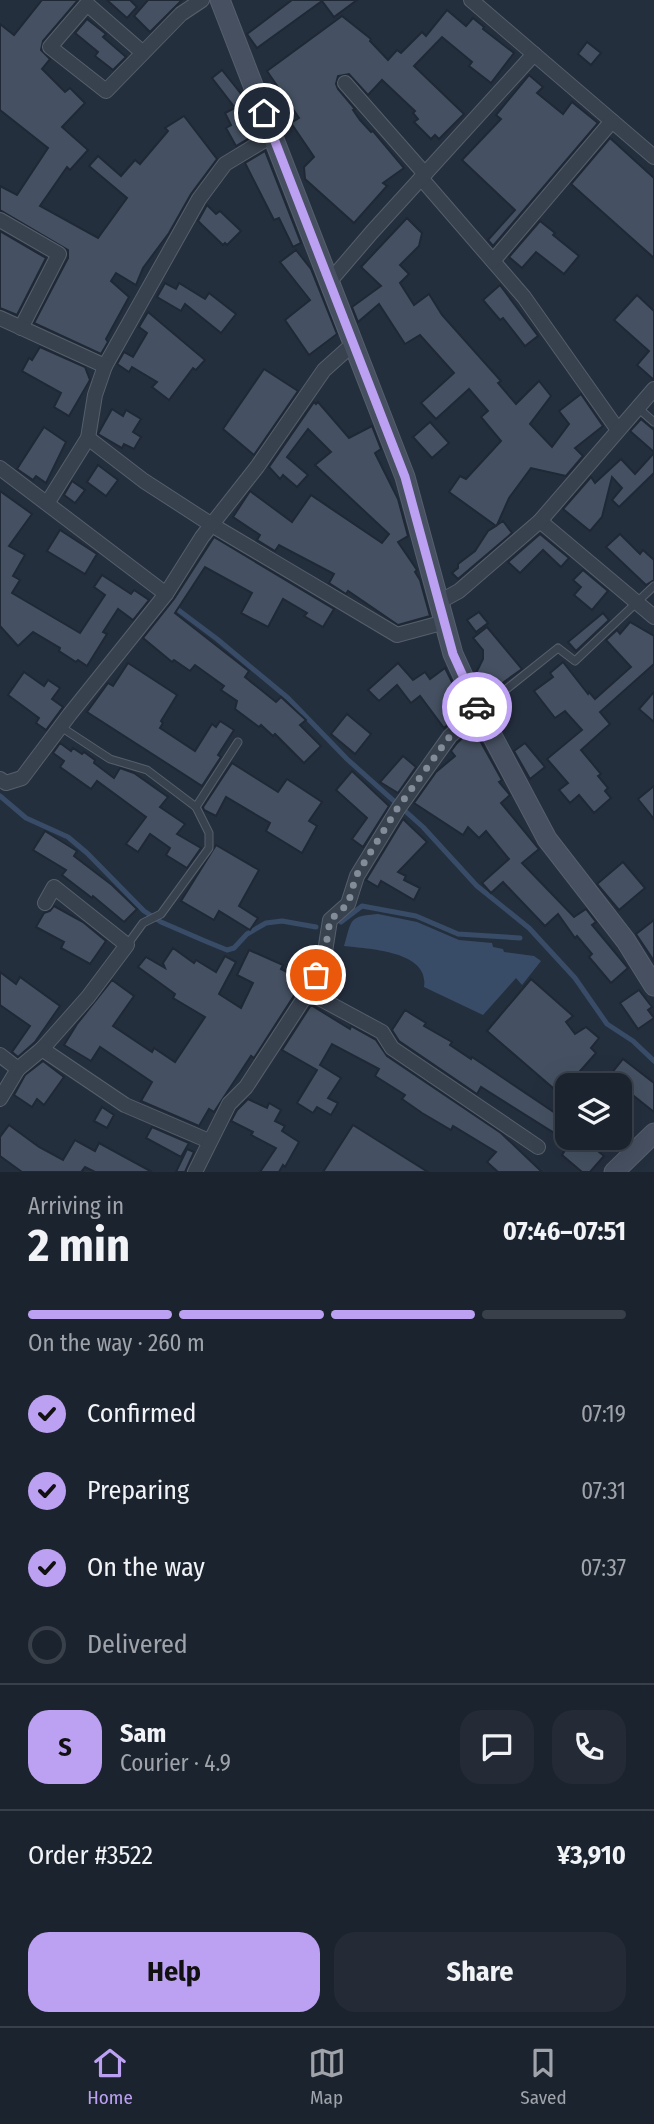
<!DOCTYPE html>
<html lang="en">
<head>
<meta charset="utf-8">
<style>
	:root { --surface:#1b232e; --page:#242b36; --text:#f1f3f6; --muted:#a0a4aa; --line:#39404a; --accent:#bca0f2 }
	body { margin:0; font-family:"Fira Sans Condensed",sans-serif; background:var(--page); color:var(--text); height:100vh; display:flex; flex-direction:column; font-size:26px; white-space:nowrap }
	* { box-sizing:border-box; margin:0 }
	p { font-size:23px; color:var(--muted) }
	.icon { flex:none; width:38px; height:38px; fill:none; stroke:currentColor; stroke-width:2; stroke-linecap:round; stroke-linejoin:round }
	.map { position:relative; height:1172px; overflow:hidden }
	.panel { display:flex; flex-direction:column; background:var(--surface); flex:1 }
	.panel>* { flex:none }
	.fabs { position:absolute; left:555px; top:1073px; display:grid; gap:14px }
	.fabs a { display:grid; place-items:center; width:77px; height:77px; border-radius:14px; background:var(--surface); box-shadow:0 7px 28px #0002,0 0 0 2px var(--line); font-size:35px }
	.pin { position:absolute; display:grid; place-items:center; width:60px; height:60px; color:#fff; margin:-30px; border:4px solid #fff; border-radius:50%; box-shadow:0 2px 7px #0007 }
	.courier { position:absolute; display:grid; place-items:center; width:70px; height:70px; margin:-35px; border:5px solid #bca0f2; border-radius:50%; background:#fff; color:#222; box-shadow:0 2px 9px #0007 }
	.head em { font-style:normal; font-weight:700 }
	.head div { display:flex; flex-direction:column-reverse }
	.head { display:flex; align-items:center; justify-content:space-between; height:119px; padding:0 28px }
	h1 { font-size:46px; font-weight:700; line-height:52px }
	.bar { display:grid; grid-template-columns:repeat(4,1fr); gap:10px 7px; align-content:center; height:84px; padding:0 28px }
	.bar i { height:9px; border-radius:5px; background:var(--line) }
	.bar .on { background:var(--accent) }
	.bar p { grid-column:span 4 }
	.line { display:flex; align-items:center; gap:18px; padding:0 28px; border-top:2px solid var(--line) }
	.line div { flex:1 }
	.round { display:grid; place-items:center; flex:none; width:74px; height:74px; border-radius:21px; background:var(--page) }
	ol { padding:0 28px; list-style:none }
	li { display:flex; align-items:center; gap:21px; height:77px }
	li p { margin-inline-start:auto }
	li .icon { padding:7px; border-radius:50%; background:var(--accent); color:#111; stroke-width:4 }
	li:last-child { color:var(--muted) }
	li i { width:38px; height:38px; border:4px solid var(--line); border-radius:50% }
	.button { display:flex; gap:14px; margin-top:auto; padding:14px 28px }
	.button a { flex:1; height:80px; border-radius:21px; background:var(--accent); color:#111; font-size:28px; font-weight:700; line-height:80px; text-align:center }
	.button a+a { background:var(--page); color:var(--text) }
	.tab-bar { display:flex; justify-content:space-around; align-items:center; height:98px; border-top:2px solid var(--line); background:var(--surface); font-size:19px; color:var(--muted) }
	.tab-bar a { display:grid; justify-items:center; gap:4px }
	.tab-bar .on { color:var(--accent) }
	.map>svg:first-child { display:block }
</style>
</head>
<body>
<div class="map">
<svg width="654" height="1172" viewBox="0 0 654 1172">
	<rect width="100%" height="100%" fill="#242f3e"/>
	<!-- water -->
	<path fill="#394c67" d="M378 914 417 922 459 940 492 943 493 947 503 949 504 952 534 956 541 961 522 985 516 978 483 1015 424 987C430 951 369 949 344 946 352 920 348 916 378 914Z"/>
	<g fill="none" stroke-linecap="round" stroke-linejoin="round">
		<!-- stream -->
		<g stroke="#394c67" stroke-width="5">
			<path d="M173 606 217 639 288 698 347 759 423 827 477 886 529 928 575 978 607 1024 633 1041 654 1061"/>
			<path d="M0 796 26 818 68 837 87 853 144 911 161 922 205 941 227 950 234 948 247 934 266 923 282 921 316 927"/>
			<path d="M341 922 362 906 416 916 458 934 520 938"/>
		</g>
	</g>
	<!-- building -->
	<g fill="#455162" stroke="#1f2835" stroke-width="2">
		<path d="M42 0H78L43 41 41 50 50 59 42 69 65 92 70 88 85 103 62 127 88 150 70 170 67 167 40 206 98 238 127 198 89 166 98 156 121 176 135 160 140 164 168 131 165 128 184 116 217 159 191 194 169 233 143 268 136 285 116 273 111 281 129 297 106 339 108 342 101 354 34 323 68 258V250L0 210V186L17 195 48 148 0 110V24L14 35Z"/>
		<path d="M107 0H130L137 7 127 18Z"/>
		<path d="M148 0H182L150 32 134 16Z"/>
		<path d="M292 0H357L334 17 322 1 257 48 247 34Z"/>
		<path d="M447 10 466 26 473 18 484 27 483 29 514 53 491 83 469 66 472 62 442 37 414 66 464 114 439 139 435 135 431 139 414 122 418 119 413 113 415 111 382 80 368 95 349 74 338 76 336 84 338 89 355 109 353 110 360 120 371 132 373 131 404 168 383 183 387 186 354 223 305 179 304 167 314 157 291 123 299 118 267 71 342 16 371 39 370 41 388 60 397 50 401 53 422 32 426 36Z"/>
		<path d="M87 19 106 34 103 37 126 57 113 70 95 56 98 52 75 33Z"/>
		<path d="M587 42 601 53 591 65 578 54Z"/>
		<path d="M222 70 246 100 258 133 236 146 226 128 231 125 225 113 235 108 212 78Z"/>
		<path d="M529 75 543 87 537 93 563 114 572 102 598 123 493 246 488 240 515 210 462 160 501 119 496 115Z"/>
		<path d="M610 138 654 178V258L571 184Z"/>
		<path d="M265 151 301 243 293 247 279 218 274 220 245 163Z"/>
		<path d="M207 205 216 214 220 211 241 231 227 245 225 243 223 245 198 221Z"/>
		<path d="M407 218 422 233 419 246 400 265 409 274 400 283 414 305 429 294 442 315 501 381 498 383 516 404 539 381 551 396 530 424 552 447 569 424 559 411 581 394 603 426 575 448 583 456 566 476 531 468 509 498 497 525 503 521 512 533 458 579 452 573 458 568V564L475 551 488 531 496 526 449 492 460 476 466 479 501 441 481 417 488 411 469 389 436 419 421 403 454 373 420 335 405 344 379 304 358 322 352 307 381 286 361 267Z"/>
		<path d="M540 221 555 233 553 235 579 256 564 274 536 252 522 268 509 257Z"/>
		<path d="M0 231 46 258 17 315 0 308Z"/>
		<path d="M296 250 311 269 337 334 309 355 285 320 310 300 280 262Z"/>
		<path d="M165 283 176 289 179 283 205 299 209 293 236 314 221 333 185 304 181 311 157 297Z"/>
		<path d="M500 285 538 336 525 346 503 318 500 320 483 300Z"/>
		<path d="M637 295 654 311V380L637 365 649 351 614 320Z"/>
		<path d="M148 312 205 360 196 370 193 368 169 400 152 387 157 382 132 367 129 372 117 364 124 352 133 357 147 333 139 327Z"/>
		<path d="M40 347 85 367 90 380 69 416 54 407 61 393 22 371 29 358 32 360Z"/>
		<path d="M264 369 298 391 254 455 223 429Z"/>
		<path d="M314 402 316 404 318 402 349 438 372 426 381 449 375 453 398 499 408 536 398 542 417 570 415 572 420 580 430 616 398 625 348 591 346 594 329 583 334 574 279 545 275 551 257 540 260 535 233 517 250 491 292 522 311 495 382 543 389 534 315 465 331 452 308 429 287 457 308 475 297 487 283 475 280 479 269 467Z"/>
		<path d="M112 409 123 416 126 410 141 419 133 432 141 437 134 449 124 444 122 448 98 434Z"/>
		<path d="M641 419 654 430V452L630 431Z"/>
		<path d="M430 422 449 443 432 458 413 437Z"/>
		<path d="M44 427 66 442 46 483 36 476 33 480 17 469Z"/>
		<path d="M654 453V473L619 507 612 500 622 488 612 477 602 517 590 531 563 509 591 477 595 483 621 459 635 474Z"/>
		<path d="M98 465 118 480 106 496 87 482Z"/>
		<path d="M72 481 85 490 75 503 64 495Z"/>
		<path d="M0 491 32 514 9 546 25 555 13 576 20 580 12 593 80 633 105 595 94 587 102 575 131 594 134 590 149 600 133 620 118 609 103 632 107 634 87 666 78 660 76 662 59 651 60 648 33 632 18 646 0 626Z"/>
		<path d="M60 530 97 554 85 574 47 551Z"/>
		<path d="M540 534 569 558 561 567 543 550 520 573 508 562Z"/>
		<path d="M620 534 640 554 643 550 654 560V580L646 585 606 547Z"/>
		<path d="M214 537 334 609 323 627 304 616 307 613 283 599 268 627 241 613 252 593 205 567 175 613 249 671 245 677 276 702 281 697 306 720 300 725 321 746 304 763 275 734 273 736 261 725 259 727 235 709 237 701 221 690 224 686 195 665 190 671 174 660 172 662 143 638 174 599Z"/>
		<path d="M583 570 608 591 592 610 574 595 581 587 573 580Z"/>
		<path d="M479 612 488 623 476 632 467 620Z"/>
		<path d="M603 613 609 620 576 651 568 642Z"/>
		<path d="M630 622 654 636V664L600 712 610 724 581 750 601 774 598 776 608 788 605 791 611 798 594 813 579 795 570 803 559 790 568 783 547 759 582 730 565 711 555 718 534 691 553 677 550 673 563 662 588 694 589 692 595 699 631 667 606 640 617 630 620 634Z"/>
		<path d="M487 627 522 669 490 692 476 673 483 659V650L473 638Z"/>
		<path d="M128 663 177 695 161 721 163 723 160 728 195 751 212 724 216 727 220 721 234 730 218 755 221 757 202 786 87 712 108 683 113 686Z"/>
		<path d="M398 663 413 680 425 672 430 679 445 668 454 686 449 691 464 711 444 728 420 696 411 703 397 685 379 701 368 690Z"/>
		<path d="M24 672 44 686 48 680 60 688 52 699 63 707 46 730 36 723 39 718 8 695Z"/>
		<path d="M654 692V722L639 709Z"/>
		<path d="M347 714 371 734 355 754 331 734Z"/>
		<path d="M473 728 502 780 499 782 510 795 501 803 539 849 522 863 574 917 586 909 596 922 592 925 628 968 611 983 589 957 592 954 577 936 575 938 558 914 545 926 503 882 491 893 482 883 509 859 486 831 479 838 468 827 463 835 414 803 436 772 455 756 451 751 457 743Z"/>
		<path d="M60 743 71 751 73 748 82 754 84 752 95 760 94 763 114 778 120 768 134 773 168 797 160 807 185 824 177 834 201 848 187 868 166 855 170 848 150 834 138 852 126 844 146 817 97 781 91 789 60 767 64 761 53 753Z"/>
		<path d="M525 743 545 767 530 779 514 751Z"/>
		<path d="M403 756 416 767 398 793 380 782Z"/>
		<path d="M232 763 278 792 287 779 322 802 309 821 317 826 302 853 266 831 270 823 226 797 216 816 204 810 203 807Z"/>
		<path d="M352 771 389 806 363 847 352 839 367 818 336 790Z"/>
		<path d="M654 786V819L638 799Z"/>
		<path d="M403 819 427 842 398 872 406 876 404 880 420 888 414 900 381 881 378 887 366 880Z"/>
		<path d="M45 831 77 851 74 856 112 885 137 909 124 922 93 896 92 898 62 875 66 870 33 850Z"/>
		<path d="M216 845 259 870 239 906 258 918 250 930 219 911 214 920 181 901Z"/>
		<path d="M623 862 645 888 619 910 597 884Z"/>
		<path d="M54 906 83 922 106 941 90 964 61 948 64 942 36 927 44 913 50 911Z"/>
		<path d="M654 920V961L636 934Z"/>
		<path d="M173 948 194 963 196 960 216 972 225 956 236 962 219 994 241 1008 253 983 237 975 249 950 283 965 281 969 299 978 294 990 297 991 254 1058 251 1056 214 1112 209 1109 199 1126 141 1101 152 1082 100 1047 91 1061 64 1045 77 1024 112 980 134 996 113 1026 152 1052 154 1048 175 1062 205 1017 173 998 175 994 138 967 146 957 165 968 163 963Z"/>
		<path d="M0 972 16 984 20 977 60 1006 35 1042 18 1057 12 1052 30 1026 0 1005Z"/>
		<path d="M531 979 573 1016 566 1022 575 1034 586 1027 599 1038 591 1048 596 1053 560 1094 487 1031Z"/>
		<path d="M639 990 652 1007 648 1010 654 1018 638 1029 620 1003Z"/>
		<path d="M311 1005 350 1029 351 1026 376 1040 387 1056 501 1133 542 1172H498L487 1162 496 1152 453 1126 451 1130 422 1113 402 1099 405 1095 375 1076 379 1069 332 1044 320 1065 341 1078 328 1098 338 1103 331 1115 317 1107 313 1113 297 1103 317 1070 282 1050Z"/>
		<path d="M405 1010 426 1023 424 1026 452 1042 450 1045 471 1059 472 1057 567 1121V1141L481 1087 477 1094 399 1041 392 1030Z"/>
		<path d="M623 1059 654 1083V1112L625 1089 623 1092 620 1089V1085H615L607 1079Z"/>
		<path d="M43 1061 64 1077 44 1105 37 1099 32 1107 14 1095 25 1075Z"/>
		<path d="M248 1099 267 1108 269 1103 281 1110 275 1121 285 1126 282 1131 299 1142 285 1167 283 1165 279 1172H260L276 1148 251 1135 253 1132 231 1121 237 1110Z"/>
		<path d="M102 1107 114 1115 107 1128 94 1121Z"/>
		<path d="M9 1125 39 1147 63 1160 75 1140 95 1151 99 1143 152 1172H95L85 1167 82 1171 84 1172H22L0 1156V1137Z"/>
		<path d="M353 1125 428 1172H323Z"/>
		<path d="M152 1127 189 1143 181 1157 146 1138Z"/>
		<path d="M573 1138H582L604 1156 590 1172H582L562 1155Z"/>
		<path d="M187 1149 194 1152 185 1172H176Z"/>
	</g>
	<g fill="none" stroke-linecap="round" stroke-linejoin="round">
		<defs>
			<g id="lane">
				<path d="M638 408 654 422"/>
				<path d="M479 711 558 648 575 661 654 586"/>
				<path d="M61 727 110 759 147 770 196 807 209 833V848L161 914 143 923 127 945"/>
				<path d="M196 807 238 742"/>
			</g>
			<g id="street">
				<path d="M471 0 654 157"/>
				<path d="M142 52 87 4 50 47 106 91 181 14 202 0"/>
				<path d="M345 83 425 174"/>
				<path d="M421 178 524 297 618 430"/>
				<path d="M0 220 59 254 21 328"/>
				<path d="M493 261 612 121"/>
				<path d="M330 281 372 232 534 54"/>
				<path d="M0 318 105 366 199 199 225 164 273 135"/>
				<path d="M88 438 144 481 212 525 397 635 445 622"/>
				<path d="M0 468 166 594"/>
				<path d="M48 502 88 438 95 395 105 366"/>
				<path d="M540 521 654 617"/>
				<path d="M439 602 459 591 540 521 654 389"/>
				<path d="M0 779 6 783 22 778 70 714 166 594 202 537 257 467 324 370 353 344"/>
				<path d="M45 903 54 887 127 945 88 997 42 1049 125 1105 209 1141"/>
				<path d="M308 992 382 1032 392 1048 538 1147"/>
				<path d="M0 1055 18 1069 0 1099"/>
				<path d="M18 1069 42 1049"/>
				<path d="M195 1172 229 1104 246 1087 308 992 324 958 330 920 348 904 357 876 398 809 450 736 479 711"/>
			</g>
			<g id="secondary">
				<path d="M220 0 405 477 453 654 479 711 547 839 626 941 654 986"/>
				<path d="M614 1172 654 1133"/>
			</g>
		</defs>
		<!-- lane casing -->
		<use href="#lane" stroke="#565f6c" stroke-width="9"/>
		<!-- street casing -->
		<use href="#street" stroke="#565f6c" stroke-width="16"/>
		<!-- secondary casing -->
		<use href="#secondary" stroke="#565f6c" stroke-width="21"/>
		<!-- lane -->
		<use href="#lane" stroke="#38414e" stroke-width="7"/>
		<!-- street -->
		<use href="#street" stroke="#38414e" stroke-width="14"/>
		<!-- secondary -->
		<use href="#secondary" stroke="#465061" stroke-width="19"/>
	</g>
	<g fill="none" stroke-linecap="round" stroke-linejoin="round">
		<!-- done -->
		<path stroke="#828b98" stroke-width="7" stroke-dasharray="0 12.6" d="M316 975 324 958 330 920 348 904 356 876 397 809 450 736 479 711 477 707"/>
		<!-- route -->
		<path stroke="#bca0f2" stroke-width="9" d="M264 113 405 477 453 654 477 707"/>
	</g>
</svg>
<div class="fabs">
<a><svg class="icon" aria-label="layers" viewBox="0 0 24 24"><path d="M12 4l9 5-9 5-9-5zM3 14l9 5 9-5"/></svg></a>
</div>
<div class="pin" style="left:316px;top:975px;background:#ea580c"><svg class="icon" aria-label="bag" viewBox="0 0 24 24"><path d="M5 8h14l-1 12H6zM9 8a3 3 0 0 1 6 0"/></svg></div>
<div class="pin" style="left:264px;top:113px;background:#1f2937"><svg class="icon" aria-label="home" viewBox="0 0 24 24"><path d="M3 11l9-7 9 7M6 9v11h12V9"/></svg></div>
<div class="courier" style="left:477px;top:707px"><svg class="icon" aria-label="car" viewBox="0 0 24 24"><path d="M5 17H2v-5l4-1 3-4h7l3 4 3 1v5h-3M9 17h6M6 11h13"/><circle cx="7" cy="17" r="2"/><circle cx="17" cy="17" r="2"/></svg></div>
</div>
<section class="panel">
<div class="head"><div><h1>2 min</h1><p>Arriving in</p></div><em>07:46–07:51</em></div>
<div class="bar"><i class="on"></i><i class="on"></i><i class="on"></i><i></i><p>On the way · 260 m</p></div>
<ol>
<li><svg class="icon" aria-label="check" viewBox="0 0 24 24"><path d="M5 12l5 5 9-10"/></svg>Confirmed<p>07:19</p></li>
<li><svg class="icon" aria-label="check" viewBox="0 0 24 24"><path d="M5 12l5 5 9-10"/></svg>Preparing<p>07:31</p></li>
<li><svg class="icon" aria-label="check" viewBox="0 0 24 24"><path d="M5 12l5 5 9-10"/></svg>On the way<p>07:37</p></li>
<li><i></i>Delivered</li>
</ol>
<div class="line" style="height:126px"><b class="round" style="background:var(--accent);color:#111">S</b><div><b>Sam</b><p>Courier · 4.9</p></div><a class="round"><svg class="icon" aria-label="chat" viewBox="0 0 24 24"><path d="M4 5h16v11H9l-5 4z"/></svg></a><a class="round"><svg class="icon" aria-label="phone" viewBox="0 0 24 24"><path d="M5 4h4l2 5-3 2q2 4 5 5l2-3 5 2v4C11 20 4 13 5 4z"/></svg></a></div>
<div class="line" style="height:91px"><div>Order #3522</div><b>¥3,910</b></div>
<div class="button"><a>Help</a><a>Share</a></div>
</section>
<nav class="tab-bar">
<a class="on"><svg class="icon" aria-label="home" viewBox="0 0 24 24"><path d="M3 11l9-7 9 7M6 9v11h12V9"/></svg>Home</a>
<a><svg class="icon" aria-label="map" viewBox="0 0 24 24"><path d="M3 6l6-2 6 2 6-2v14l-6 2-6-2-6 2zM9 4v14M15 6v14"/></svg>Map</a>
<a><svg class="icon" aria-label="saved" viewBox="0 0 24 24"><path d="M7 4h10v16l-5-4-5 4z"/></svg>Saved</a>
</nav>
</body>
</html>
